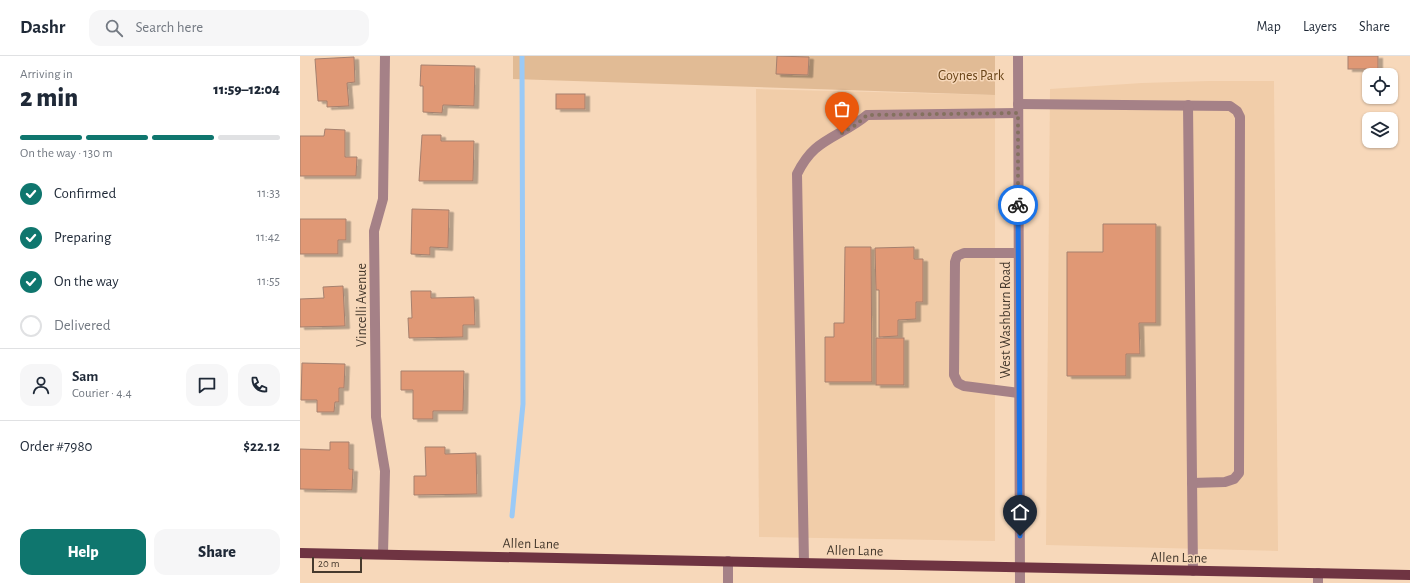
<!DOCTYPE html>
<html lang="en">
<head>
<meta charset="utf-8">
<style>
	:root { --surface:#fff; --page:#f6f6f7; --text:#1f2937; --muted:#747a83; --line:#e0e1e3; --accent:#0f766e }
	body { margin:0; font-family:"Alegreya Sans",sans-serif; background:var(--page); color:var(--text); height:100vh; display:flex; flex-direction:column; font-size:15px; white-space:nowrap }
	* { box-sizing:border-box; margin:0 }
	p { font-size:13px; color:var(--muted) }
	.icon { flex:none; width:22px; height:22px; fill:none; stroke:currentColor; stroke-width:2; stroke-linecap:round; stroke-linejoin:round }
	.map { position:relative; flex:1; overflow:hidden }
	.panel { display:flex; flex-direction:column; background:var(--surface); width:300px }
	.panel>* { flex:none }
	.tools { position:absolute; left:1062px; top:12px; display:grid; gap:8px }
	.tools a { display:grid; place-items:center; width:36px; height:36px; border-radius:8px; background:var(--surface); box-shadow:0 1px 3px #0004; font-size:20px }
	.scale { position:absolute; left:12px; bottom:10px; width:50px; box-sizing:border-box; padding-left:4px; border:2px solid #463a2e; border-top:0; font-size:11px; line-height:14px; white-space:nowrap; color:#463a2e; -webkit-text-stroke:3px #f7d8ba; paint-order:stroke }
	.pin { position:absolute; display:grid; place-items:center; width:34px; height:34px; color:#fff; margin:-41px -17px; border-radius:50% 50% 50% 0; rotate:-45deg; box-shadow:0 0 4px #0007 }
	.pin .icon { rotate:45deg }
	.courier { position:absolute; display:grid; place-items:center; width:40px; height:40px; margin:-20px; border:3px solid #1a73e8; border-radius:50%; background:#fff; color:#222; box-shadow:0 1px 5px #0007 }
	.head em { font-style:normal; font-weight:800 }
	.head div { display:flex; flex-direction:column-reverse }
	.head { display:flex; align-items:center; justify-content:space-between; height:68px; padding:0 20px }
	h1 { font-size:26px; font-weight:800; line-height:30px }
	.bar { display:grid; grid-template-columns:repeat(4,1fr); gap:6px 4px; align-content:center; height:48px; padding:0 20px }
	.bar i { height:5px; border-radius:3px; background:var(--line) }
	.bar .on { background:var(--accent) }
	.bar p { grid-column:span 4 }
	.line { display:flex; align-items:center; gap:10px; padding:0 20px; border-top:1px solid var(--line) }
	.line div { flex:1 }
	.round { display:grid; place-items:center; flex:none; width:42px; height:42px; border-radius:12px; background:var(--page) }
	ol { padding:0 20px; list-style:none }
	li { display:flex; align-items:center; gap:12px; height:44px }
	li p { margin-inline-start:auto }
	li .icon { padding:4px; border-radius:50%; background:var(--accent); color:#fff; stroke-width:4 }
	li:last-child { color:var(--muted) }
	li i { width:22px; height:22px; border:2px solid var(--line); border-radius:50% }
	.cta { display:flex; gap:8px; margin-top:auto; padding:8px 20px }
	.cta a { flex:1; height:46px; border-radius:12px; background:var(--accent); color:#fff; font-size:16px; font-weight:800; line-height:46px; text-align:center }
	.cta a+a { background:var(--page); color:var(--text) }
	header { display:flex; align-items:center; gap:24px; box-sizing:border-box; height:56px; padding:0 20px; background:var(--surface); border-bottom:1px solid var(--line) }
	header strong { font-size:19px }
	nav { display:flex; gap:22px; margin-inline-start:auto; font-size:14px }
	.search { width:280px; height:36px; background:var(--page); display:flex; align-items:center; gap:10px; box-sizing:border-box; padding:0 14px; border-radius:12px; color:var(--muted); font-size:15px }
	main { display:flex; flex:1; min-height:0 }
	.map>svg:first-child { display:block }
</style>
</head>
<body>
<header>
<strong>Dashr</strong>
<div class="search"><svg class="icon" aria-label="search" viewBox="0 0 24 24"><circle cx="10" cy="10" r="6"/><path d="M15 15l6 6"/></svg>Search here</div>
<nav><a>Map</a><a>Layers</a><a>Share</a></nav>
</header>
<main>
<section class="panel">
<div class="head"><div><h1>2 min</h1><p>Arriving in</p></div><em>11:59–12:04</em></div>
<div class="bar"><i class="on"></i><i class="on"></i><i class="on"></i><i></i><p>On the way · 130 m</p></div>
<ol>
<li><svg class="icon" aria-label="check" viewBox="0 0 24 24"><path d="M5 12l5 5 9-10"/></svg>Confirmed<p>11:33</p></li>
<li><svg class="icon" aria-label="check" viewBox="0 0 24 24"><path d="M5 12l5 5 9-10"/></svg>Preparing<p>11:42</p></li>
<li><svg class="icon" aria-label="check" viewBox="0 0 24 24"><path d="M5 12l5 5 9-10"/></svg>On the way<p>11:55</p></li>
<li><i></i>Delivered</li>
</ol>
<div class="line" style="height:72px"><a class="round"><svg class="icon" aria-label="person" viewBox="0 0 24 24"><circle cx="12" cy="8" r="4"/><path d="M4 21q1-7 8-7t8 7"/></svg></a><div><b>Sam</b><p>Courier · 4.4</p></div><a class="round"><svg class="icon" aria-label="chat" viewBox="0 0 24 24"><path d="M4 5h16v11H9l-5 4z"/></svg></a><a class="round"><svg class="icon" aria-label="phone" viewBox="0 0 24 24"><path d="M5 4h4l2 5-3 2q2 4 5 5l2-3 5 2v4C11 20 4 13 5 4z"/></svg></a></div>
<div class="line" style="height:52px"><div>Order #7980</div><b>$22.12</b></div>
<div class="cta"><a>Help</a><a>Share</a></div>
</section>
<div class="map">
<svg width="1110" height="527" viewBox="0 0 1110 527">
	<defs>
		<filter id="shadow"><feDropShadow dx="4.5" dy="2.5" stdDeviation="0" flood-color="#0004"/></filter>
	</defs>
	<rect width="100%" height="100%" fill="#f7d8ba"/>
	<!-- built -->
	<g fill="#f1cda9">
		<path d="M909 25H974L978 495 746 489 750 33 842 27Z"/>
		<path d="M456 33 695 39V485L459 481Z"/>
	</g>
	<!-- green -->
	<path fill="#e1bb95" d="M213 0H695V39L213 23Z"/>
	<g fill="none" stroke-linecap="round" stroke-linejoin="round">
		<!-- stream -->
		<path stroke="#9bcaf6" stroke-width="5" d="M212 460 223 348 222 0"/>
	</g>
	<!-- building -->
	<g fill="#e09875" stroke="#a5806e" filter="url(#shadow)">
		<path d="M477 0 509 1 508 19 476 18Z"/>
		<rect x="1048" y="0" width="30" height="13"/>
		<path d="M54 1 55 26 47 27 49 50 27 51V45H18L15 3Z"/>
		<path d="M121 9 175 10 174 50 143 49 142 57 123 56V30H120Z"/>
		<rect x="256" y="38" width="29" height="15"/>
		<path d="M25 73 45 74V101H57L56 120H0V80H24Z"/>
		<path d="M122 79H141V85H174L173 125H119Z"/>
		<path d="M112 153 149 154 148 192 130 191V199L111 198Z"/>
		<path d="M0 163H46V184H38V198H0Z"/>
		<path d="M803 168H856V267H839L840 298H826V320H767V196H803Z"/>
		<path d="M545 191H571L572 326H525V281H534V267H544Z"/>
		<path d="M614 191V203H623V246H616V263L598 264V280L579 281V234H576L575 192Z"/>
		<path d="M43 230 45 270 0 271V243L24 242 23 231Z"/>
		<path d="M111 235H131V242L174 241 175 269H163V281L109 282 108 262H112Z"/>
		<rect x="576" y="282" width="28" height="47"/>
		<path d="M2 307 45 308 44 332H39V346H35L34 356H17V344H1Z"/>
		<path d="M101 315H164L163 355H133V363H113V334H101Z"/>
		<path d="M30 386H49V413H53L52 434 0 433V393L30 394Z"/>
		<path d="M125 391H145V398L176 397 177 438 114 439V420H126Z"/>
	</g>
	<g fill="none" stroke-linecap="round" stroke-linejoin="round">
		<!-- minor -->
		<g stroke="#a58187" stroke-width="10">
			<path d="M718 0 720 527"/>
			<path d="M718 48 930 50 937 55 940 61 939 417 934 423 925 426 892 427"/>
			<path d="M888 49 893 515"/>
			<path d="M718 197H664L657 200 655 206 654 319 658 327 664 330 719 337"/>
			<path d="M83 498 85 415 76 361 74 175 83 143 85 0"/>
			<path d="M504 507 497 118C502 108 507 100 515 93 530 80 551 73 567 59L718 57"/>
			<path d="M428 527V505"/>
			<path d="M1018 527V517"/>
		</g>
		<!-- major -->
		<path stroke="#6f3442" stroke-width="10" d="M0 497 1110 519"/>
	</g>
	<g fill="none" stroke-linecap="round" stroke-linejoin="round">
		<!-- done -->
		<path stroke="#84715f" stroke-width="4" stroke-dasharray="0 7.2" d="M542 77 556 69 567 59 718 57V149"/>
		<!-- route -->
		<path stroke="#1a73e8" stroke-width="5" d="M718 149 720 480"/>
	</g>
	<g text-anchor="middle" stroke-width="3" stroke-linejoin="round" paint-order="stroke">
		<!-- park labels -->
		<g font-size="14" fill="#684316" stroke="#f7d8ba">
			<text x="671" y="24">Goynes Park</text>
		</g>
		<!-- street labels -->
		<g font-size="14" fill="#463a2e" stroke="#f7d8ba">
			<text transform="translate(61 249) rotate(-90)" y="5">Vincelli Avenue</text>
			<text transform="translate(705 264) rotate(-90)" y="5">West Washburn Road</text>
			<text transform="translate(231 487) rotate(1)" y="5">Allen Lane</text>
			<text transform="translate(555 494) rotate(1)" y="5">Allen Lane</text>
			<text transform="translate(879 501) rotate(1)" y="5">Allen Lane</text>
		</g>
	</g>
</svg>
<div class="tools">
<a><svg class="icon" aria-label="locate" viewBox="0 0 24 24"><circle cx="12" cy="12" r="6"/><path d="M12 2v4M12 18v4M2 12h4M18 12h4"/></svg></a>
<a><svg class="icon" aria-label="layers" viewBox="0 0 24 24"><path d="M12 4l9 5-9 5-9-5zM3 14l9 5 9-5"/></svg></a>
</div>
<div class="scale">20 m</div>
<div class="pin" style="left:542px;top:77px;background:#ea580c"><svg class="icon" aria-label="bag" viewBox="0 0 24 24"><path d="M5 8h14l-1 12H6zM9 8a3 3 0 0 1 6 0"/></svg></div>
<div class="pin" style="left:720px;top:480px;background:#1f2937"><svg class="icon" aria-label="home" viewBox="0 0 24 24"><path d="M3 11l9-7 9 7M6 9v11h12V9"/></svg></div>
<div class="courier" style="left:718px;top:149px"><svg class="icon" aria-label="bike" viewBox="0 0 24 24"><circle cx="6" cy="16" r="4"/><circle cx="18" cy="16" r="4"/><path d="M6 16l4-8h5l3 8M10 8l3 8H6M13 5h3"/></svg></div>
</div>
</main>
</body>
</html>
